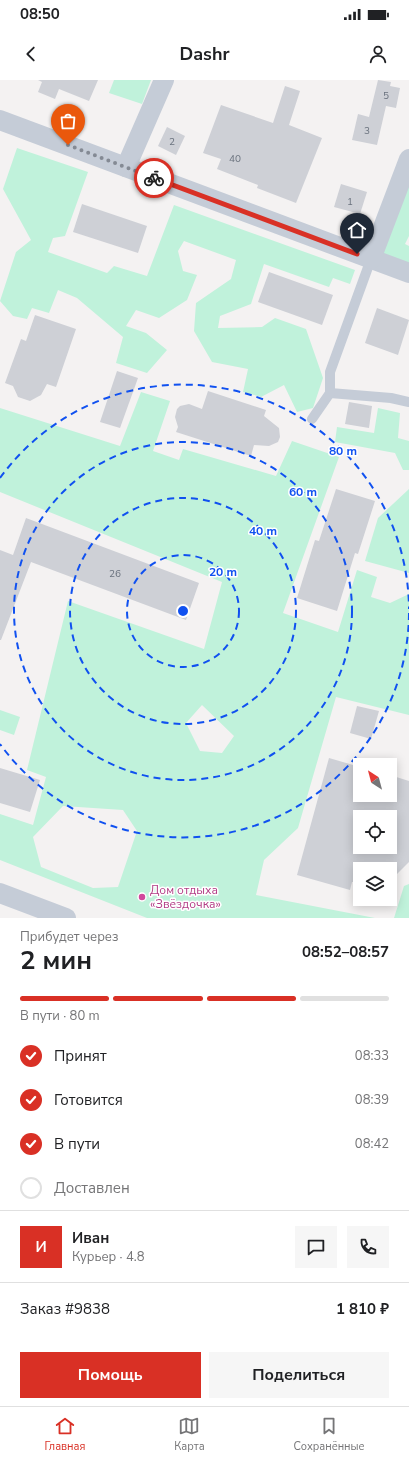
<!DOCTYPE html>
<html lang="ru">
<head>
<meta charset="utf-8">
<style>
	:root { --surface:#fff; --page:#f6f6f6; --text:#202124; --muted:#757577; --line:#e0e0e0; --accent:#d93025 }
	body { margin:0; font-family:"Nunito Sans",sans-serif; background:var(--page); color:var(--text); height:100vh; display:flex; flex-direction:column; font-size:15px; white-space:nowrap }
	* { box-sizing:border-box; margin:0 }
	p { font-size:13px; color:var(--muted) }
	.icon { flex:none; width:22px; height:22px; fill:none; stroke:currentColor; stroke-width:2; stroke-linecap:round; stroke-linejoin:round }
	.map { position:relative; height:838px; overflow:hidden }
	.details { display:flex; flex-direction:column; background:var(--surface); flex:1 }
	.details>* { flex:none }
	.needle { width:26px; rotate:324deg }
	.fabs { position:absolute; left:353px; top:678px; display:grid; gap:8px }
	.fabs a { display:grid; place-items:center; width:44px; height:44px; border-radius:0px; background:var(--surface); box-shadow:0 2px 10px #0003; font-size:20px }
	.pin { position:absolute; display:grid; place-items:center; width:34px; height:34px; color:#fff; margin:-41px -17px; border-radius:50% 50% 50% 0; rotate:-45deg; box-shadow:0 0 4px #0007 }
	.pin .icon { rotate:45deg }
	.courier { position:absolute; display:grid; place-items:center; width:40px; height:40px; margin:-20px; border:3px solid #d93025; border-radius:50%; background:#fff; color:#222; box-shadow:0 1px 5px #0007 }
	.headline em { font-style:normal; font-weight:700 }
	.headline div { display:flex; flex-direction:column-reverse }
	.headline { display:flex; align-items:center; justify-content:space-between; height:68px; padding:0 20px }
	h1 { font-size:26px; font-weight:700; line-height:30px }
	.bar { display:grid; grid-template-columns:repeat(4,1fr); gap:6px 4px; align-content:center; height:48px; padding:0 20px }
	.bar i { height:5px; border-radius:3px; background:var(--line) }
	.bar .selected { background:var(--accent) }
	.bar p { grid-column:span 4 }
	.line { display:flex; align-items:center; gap:10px; padding:0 20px; border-top:1px solid var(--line) }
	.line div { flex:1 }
	.round { display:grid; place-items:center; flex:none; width:42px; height:42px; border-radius:0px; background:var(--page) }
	ol { padding:0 20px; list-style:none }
	li { display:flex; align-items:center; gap:12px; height:44px }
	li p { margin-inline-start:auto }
	li .icon { padding:4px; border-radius:50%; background:var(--accent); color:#fff; stroke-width:4 }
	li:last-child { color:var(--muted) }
	li i { width:22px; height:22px; border:2px solid var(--line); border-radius:50% }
	.action { display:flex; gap:8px; margin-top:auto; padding:8px 20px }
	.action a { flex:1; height:46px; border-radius:0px; background:var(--accent); color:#fff; font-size:16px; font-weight:700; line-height:46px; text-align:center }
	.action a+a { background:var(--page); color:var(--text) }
	.status { display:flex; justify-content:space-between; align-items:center; height:28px; padding:0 20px; background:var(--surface); direction:ltr }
	.status svg { height:11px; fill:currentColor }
	header { display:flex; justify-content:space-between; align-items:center; height:52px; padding:0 20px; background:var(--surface); font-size:18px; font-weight:700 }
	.tabs { display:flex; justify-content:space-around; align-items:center; height:56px; border-top:1px solid var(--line); background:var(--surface); font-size:11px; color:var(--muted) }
	.tabs a { display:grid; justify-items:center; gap:2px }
	.tabs .selected { color:var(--accent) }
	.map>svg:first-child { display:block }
</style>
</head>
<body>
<div class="status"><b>08:50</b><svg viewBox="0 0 49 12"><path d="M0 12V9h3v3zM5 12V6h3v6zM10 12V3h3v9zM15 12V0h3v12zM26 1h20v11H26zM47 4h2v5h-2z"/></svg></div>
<header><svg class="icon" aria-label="back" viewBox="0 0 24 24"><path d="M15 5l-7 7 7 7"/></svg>Dashr<svg class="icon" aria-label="person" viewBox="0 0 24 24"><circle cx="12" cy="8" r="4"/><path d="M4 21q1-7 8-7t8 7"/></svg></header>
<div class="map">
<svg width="409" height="838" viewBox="0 0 409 838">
	<rect width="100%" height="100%" fill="#f4f2f2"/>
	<!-- green -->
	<g fill="#c0f2db" fill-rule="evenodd">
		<path d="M114 0H151L142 24 109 13Z"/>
		<path d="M17 68 88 92 65 156 53 158 48 172 107 193 114 186 147 196 174 125 355 190 350 204 333 198 329 207 264 184 251 224 220 236 218 248 262 247 275 238 306 249 323 298 313 328 297 332 284 305 261 317 243 312 248 289 212 282 194 251 196 223 231 199 236 180 184 161 178 171 183 191 197 195 187 220 159 238 136 230 126 246 146 253 167 270 147 293 116 283 123 257 77 218 58 210 49 233 32 228 27 239 13 236 0 221 16 172 31 160 3 109Z"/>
		<path d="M409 92V156L405 164 409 166V190L376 178Z"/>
		<path d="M141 312 170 321 153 371 179 380 183 369 276 396 292 361 339 377 283 533 338 552 357 490 377 497 371 517 390 523 409 514V635L336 617 298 748 264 780 256 815 375 838H147L0 780V734L33 745 46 697 27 690 68 521 204 569 222 502 0 412V328L120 366ZM202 625 234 656 222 673 200 671 186 643ZM63 726 123 730 137 751 118 807 93 808 41 787 33 757Z"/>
		<path d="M378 328 400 333 398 358 409 361V390H403L395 373 335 362 337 347 374 353Z"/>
		<path d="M409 409V493L365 481 378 438Z"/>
		<path d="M0 630 20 637 14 655 0 650Z"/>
		<path d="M409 804V838H394L404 806Z"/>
	</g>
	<!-- building -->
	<g fill="#ced0d6" fill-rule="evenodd">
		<path d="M38 0H98L89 21 59 9 55 19 38 12 42 2Z"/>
		<path d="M378 0 391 2 390 6 400 8 396 28 386 26 377 65 352 60 358 34 369 37Z"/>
		<path d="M285 6 300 11 289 45 322 58 296 123 257 108 258 105 217 89 221 79 203 73 221 25 273 43Z"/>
		<path d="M167 47 185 56 176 75 158 66Z"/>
		<path d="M341 104 367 112 360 134 334 127Z"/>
		<path d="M82 124 147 146 138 173 73 152Z"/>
		<path d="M269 192 333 215 322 245 258 222Z"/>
		<path d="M377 228 409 240 398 275 365 263Z"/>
		<path d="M35 235 76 249 56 307 47 304 41 315 30 321 18 317 13 306 5 303 21 259 26 261Z"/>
		<path d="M117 291 138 298 120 348 100 342Z"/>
		<path d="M208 311 266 330 264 336 279 348 280 357 278 362 269 366 254 365 251 376 176 352 178 347 175 337 177 329 180 326 189 324 202 329Z"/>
		<path d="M349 322 372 326 369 348 345 344Z"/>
		<path d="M336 409 375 421 358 474 355 473 337 531 297 518 315 460 319 461Z"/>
		<path d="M26 438 199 503 186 540 31 482 1 560H0V470L13 475Z"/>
		<path d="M357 626 379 631 371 659 350 653Z"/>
		<path d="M329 678 360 687V715H390V695L409 701V782L390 801V789H360V802H352L350 810 297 795ZM360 737H390V767H360Z"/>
		<path d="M0 688 40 700 30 732 0 723Z"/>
	</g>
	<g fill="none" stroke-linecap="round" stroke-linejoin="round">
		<!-- lane -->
		<g stroke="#c5ccd7" stroke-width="10">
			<path d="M330 313 391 318 409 322"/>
			<path d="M312 339 330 313V292L371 179"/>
		</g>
		<!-- street -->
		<g stroke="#c5ccd7" stroke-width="20">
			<path d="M0 40 409 193"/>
			<path d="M126 87 164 0"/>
			<path d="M371 179 409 79"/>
			<path d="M0 813 66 838"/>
		</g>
	</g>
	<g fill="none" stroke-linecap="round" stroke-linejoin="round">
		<!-- done -->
		<path stroke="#848a94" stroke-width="4" stroke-dasharray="0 7.2" d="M68 65 154 98"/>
		<!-- route -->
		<path stroke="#d93025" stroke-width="5" d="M154 98 357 174"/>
	</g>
	<!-- distance rings -->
	<g fill="none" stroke="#1051f0" stroke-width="2" stroke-dasharray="7 5">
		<circle cx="183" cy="531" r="56"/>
		<circle cx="183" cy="531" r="113"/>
		<circle cx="183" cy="531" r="169"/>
		<path d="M409 533A226 226 0 0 1 0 664M0 398A226 226 0 0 1 409 529"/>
	</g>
	<!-- markers -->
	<circle fill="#d1479c" stroke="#fff" stroke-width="1.5" cx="142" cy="817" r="4"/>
	<g text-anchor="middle" stroke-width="3" stroke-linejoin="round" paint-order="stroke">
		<!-- number labels -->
		<g font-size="10" fill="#6a727e">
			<text x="386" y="19">5</text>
			<text x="367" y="54">3</text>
			<text x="172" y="65">2</text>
			<text x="235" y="82">40</text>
			<text x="350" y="125">1</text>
			<text x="115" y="497">26</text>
		</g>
		<!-- hotel labels -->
		<g font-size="12" fill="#b23c85" stroke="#fff" text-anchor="start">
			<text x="150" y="814">Дом отдыха<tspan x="150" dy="14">«Звёздочка»</tspan></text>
		</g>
	</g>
	<circle cx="183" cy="531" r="6" fill="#1051f0" stroke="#fff" stroke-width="2"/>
	<g font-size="12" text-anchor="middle" font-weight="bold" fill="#1051f0" stroke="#fff" stroke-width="3" stroke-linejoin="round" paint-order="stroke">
		<text x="343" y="375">80 m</text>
		<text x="303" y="416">60 m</text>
		<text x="263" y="455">40 m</text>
		<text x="223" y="496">20 m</text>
	</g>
</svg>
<div class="fabs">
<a><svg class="needle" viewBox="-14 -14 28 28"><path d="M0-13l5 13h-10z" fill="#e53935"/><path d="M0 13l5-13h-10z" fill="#757577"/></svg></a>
<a><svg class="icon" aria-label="locate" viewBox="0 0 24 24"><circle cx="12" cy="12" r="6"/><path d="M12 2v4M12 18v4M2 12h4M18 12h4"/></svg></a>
<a><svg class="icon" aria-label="layers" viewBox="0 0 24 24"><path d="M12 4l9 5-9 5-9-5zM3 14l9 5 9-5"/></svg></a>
</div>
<div class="pin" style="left:68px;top:65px;background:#ea580c"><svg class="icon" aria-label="bag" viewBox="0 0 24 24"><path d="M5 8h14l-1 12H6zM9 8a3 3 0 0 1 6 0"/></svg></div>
<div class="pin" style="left:357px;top:174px;background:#1f2937"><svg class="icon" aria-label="home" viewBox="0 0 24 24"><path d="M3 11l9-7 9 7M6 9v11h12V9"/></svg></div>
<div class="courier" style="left:154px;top:98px"><svg class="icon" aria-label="bike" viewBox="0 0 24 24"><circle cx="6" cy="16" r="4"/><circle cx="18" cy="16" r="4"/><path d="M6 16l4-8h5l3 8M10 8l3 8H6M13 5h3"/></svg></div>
</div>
<section class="details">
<div class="headline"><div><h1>2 мин</h1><p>Прибудет через</p></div><em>08:52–08:57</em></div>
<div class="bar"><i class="selected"></i><i class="selected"></i><i class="selected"></i><i></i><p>В пути · 80 m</p></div>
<ol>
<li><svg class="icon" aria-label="check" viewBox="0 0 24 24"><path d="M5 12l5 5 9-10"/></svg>Принят<p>08:33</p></li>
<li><svg class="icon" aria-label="check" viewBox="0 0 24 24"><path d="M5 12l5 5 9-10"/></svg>Готовится<p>08:39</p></li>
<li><svg class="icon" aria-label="check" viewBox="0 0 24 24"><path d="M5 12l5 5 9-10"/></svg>В пути<p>08:42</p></li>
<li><i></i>Доставлен</li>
</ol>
<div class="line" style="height:72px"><b class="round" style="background:var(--accent);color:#fff">И</b><div><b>Иван</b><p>Курьер · 4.8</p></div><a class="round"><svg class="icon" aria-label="chat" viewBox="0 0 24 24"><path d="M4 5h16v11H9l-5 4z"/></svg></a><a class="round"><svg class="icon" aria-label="phone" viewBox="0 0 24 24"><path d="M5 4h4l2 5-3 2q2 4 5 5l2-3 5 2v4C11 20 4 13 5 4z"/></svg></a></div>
<div class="line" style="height:52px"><div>Заказ #9838</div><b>1 810 ₽</b></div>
<div class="action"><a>Помощь</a><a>Поделиться</a></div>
</section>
<nav class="tabs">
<a class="selected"><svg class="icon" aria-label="home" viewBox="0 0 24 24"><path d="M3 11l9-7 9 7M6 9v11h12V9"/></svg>Главная</a>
<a><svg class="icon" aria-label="map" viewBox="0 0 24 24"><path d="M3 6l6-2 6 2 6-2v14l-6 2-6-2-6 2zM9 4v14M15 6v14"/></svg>Карта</a>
<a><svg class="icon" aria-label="saved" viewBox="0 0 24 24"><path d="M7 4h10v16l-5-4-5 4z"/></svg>Сохранённые</a>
</nav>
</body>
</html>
